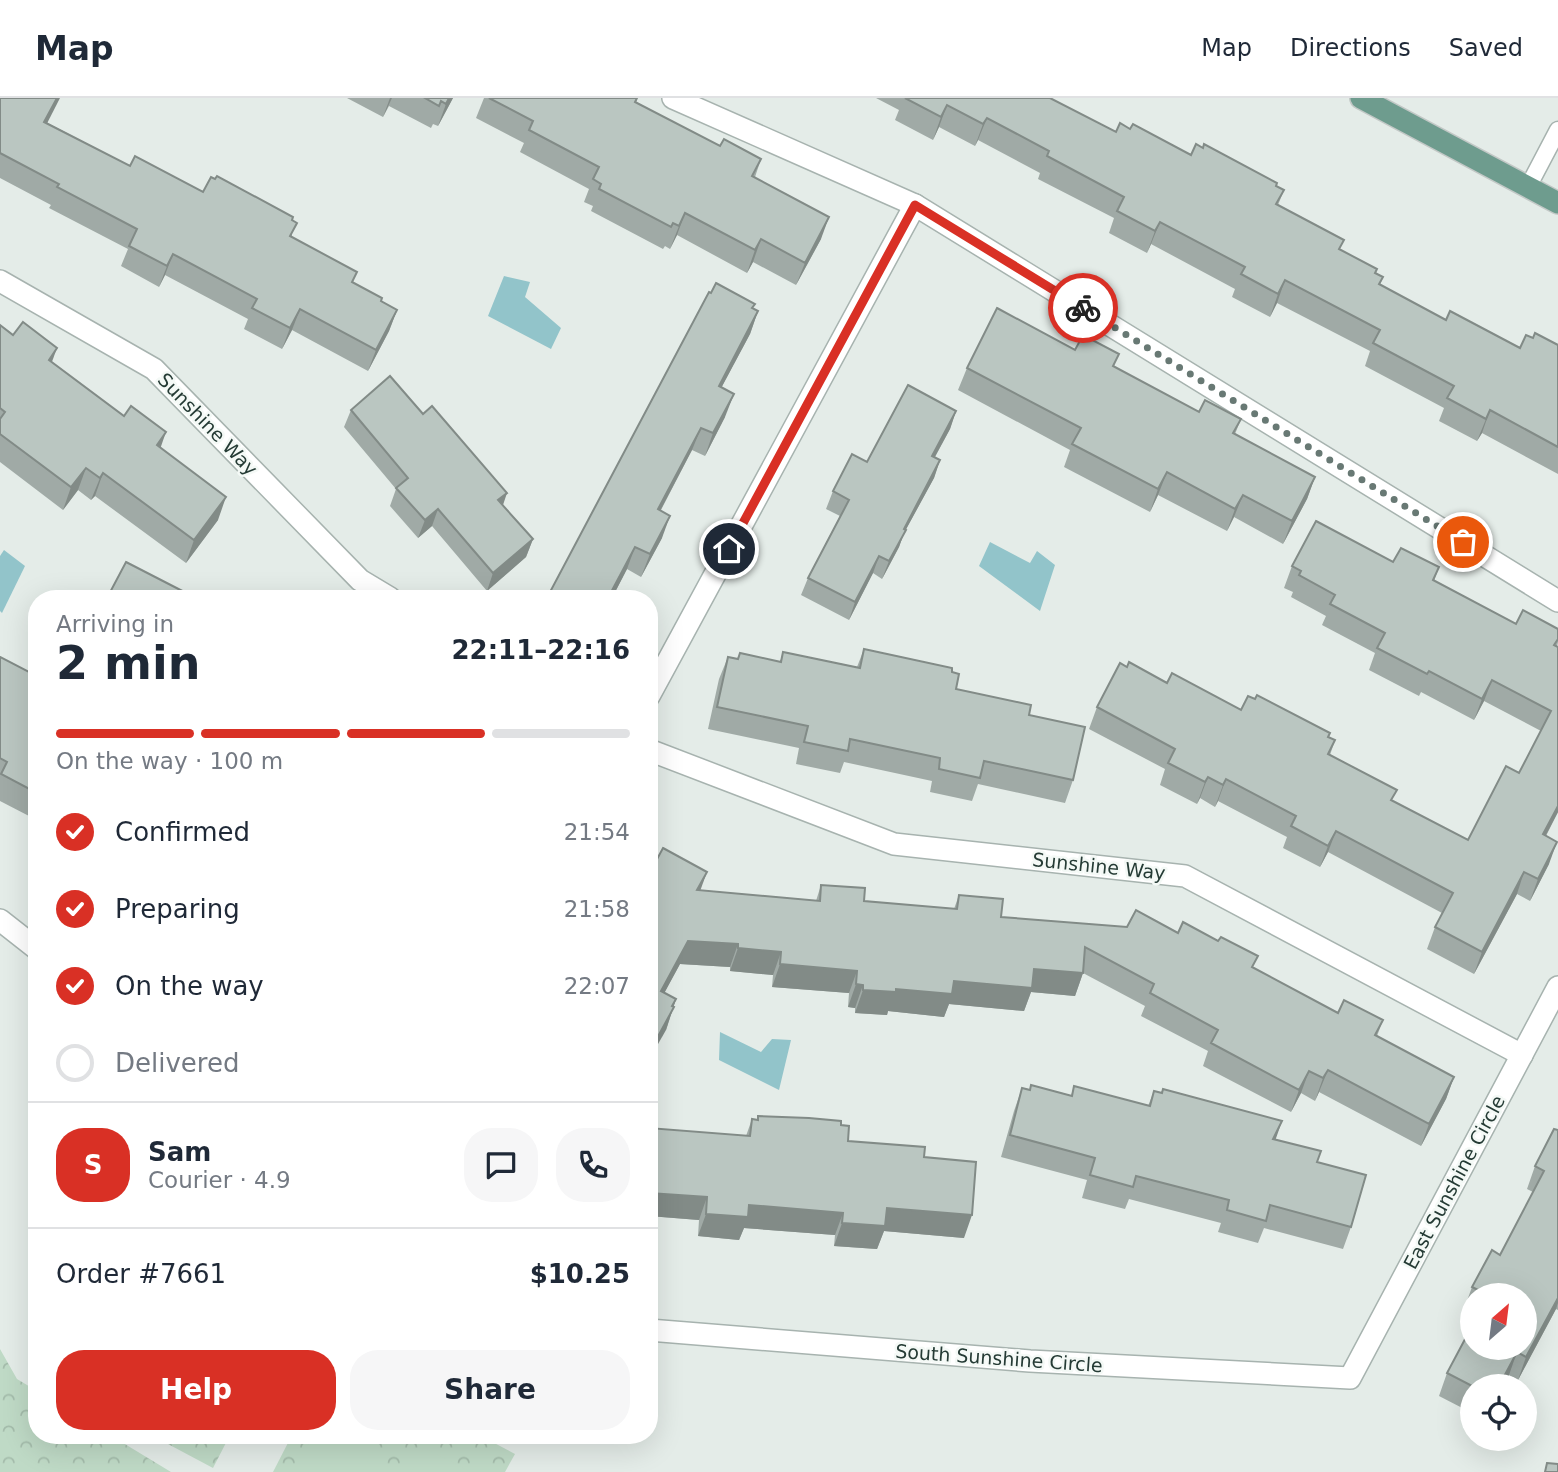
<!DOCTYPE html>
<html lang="en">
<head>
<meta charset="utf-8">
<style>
	:root { --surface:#fff; --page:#f6f6f7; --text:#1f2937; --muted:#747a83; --line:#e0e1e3; --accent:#d93025 }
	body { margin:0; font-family:"DejaVu Sans",sans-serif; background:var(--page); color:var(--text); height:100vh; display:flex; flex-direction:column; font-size:26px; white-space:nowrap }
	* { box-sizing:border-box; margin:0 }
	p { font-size:23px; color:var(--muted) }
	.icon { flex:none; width:38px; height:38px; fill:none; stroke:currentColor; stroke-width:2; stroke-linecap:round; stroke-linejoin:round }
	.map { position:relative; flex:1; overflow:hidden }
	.side { position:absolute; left:28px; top:492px; width:630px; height:854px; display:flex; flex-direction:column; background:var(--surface); border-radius:28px; box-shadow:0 7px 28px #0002 }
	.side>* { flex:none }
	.needle { width:46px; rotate:28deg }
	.buttons { position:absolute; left:1460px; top:1185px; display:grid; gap:14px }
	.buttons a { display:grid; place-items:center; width:77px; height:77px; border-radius:50%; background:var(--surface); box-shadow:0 7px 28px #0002; font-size:35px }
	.pin { position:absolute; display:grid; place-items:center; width:60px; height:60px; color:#fff; margin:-30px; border:4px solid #fff; border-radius:50%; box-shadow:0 2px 7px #0007 }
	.courier { position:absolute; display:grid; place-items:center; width:70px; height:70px; margin:-35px; border:5px solid #d93025; border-radius:50%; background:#fff; color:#222; box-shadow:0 2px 9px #0007 }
	.overview em { font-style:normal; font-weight:700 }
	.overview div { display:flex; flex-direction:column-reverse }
	.overview { display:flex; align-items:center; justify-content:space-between; height:119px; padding:0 28px }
	h1 { font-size:46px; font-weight:700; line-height:52px }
	.bar { display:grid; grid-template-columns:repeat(4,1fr); gap:10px 7px; align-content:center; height:84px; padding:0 28px }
	.bar i { height:9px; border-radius:5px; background:var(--line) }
	.bar .selected { background:var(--accent) }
	.bar p { grid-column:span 4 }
	.line { display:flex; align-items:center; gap:18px; padding:0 28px; border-top:2px solid var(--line) }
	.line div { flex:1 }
	.round { display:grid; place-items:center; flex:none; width:74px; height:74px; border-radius:28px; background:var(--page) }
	ol { padding:0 28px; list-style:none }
	li { display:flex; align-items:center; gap:21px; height:77px }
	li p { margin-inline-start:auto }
	li .icon { padding:7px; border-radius:50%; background:var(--accent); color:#fff; stroke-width:4 }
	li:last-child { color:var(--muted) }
	li i { width:38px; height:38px; border:4px solid var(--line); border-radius:50% }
	.action { display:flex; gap:14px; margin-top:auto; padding:14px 28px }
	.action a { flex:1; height:80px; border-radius:28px; background:var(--accent); color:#fff; font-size:28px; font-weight:700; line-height:80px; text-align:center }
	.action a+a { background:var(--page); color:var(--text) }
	header { display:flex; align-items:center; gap:42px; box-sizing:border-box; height:98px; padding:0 35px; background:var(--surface); border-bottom:2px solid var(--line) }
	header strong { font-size:33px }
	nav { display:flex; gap:38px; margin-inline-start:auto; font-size:24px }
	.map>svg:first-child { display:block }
</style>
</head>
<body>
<header>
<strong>Map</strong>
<nav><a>Map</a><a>Directions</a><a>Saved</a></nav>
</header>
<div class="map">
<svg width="1558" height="1374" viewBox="0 0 1558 1374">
	<defs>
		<pattern id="forest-crowns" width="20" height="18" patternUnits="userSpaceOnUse" patternTransform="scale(1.75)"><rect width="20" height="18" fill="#bfdac6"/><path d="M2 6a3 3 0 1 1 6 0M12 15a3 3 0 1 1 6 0" fill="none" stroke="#a4bcab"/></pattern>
	</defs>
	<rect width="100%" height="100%" fill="#e4ece8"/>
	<!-- forest -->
	<g fill="url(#forest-crowns)">
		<path d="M0 1251 17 1281 37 1293V1337H110L171 1374H0Z"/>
		<path d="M151 1337H230L213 1370Z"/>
		<path d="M292 1337H479L515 1356 505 1374H273Z"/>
	</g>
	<!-- pitch -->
	<g fill="#bfdac6">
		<path d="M313 1337H382L362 1374H293Z"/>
		<path d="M424 1349 470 1374H411Z"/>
	</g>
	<!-- water -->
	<g fill="#92c4ca">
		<path d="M504 178 530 184 525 199 561 230 551 251 488 218Z"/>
		<path d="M990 444 1030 465 1037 453 1055 467 1040 513 979 468Z"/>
		<path d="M4 452 25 468 2 515 0 513V458Z"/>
		<path d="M720 934 761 954 772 941 791 942 779 992 719 962Z"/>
	</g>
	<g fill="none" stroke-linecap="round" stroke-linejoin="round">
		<defs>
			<path id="lane" d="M1528 89 1558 32"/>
			<g id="street">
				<path d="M673 0 915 107 1558 503"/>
				<path d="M0 183 154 271 360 482 390 500"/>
				<path d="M649 598 915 107"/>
				<path d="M649 652 894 746 1185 778 1522 957"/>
				<path d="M0 822 37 851"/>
				<path d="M649 1232 1030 1263 1350 1280 1558 889"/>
			</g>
			<path id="primary" d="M1361 0 1558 105"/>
		</defs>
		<!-- lane casing -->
		<use href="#lane" stroke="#a7b3af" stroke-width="19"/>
		<!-- street casing -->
		<use href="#street" stroke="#a7b3af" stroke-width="24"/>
		<!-- primary casing -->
		<use href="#primary" stroke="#c2c8c6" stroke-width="24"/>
		<!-- lane -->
		<use href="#lane" stroke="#fff" stroke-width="16"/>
		<!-- street -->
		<use href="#street" stroke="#fff" stroke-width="21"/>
		<!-- primary -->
		<use href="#primary" stroke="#6e9c8e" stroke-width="21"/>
	</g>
	<!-- wall -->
	<g fill="#a0aaa6">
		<path d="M0 0 130 68 203 94 292 122V140L353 184 381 204 397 212 389 233 368 273 292 232 282 251 244 231 248 221 165 177 159 189 121 168 128 151 49 110 51 107 0 80Z"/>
		<path d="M347 0H453L438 28 433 26 431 30 389 8 383 19Z"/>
		<path d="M484 0H637L636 4 720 48 761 61 755 79 821 141 796 187 753 164 747 175 677 137 670 151 665 148 663 151 591 113 593 108 584 104 589 91 520 54 524 45 476 20Z"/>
		<path d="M876 0H1050L1116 34 1130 31 1191 57 1276 88 1284 92 1278 107 1340 152 1383 179 1380 187 1446 222 1520 250 1533 240 1558 247V376L1482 335 1477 343 1439 323 1444 310 1365 268 1370 253 1277 205 1270 219 1232 199 1235 191 1151 146 1147 155 1109 135 1114 120 1038 81 1040 75 978 42 975 48 939 29 933 42 895 22 899 12Z"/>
		<path d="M753 210 758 213 750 236 721 290 725 319 705 358 692 352 661 412 662 440 641 479 627 471 612 500H548L550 494Z"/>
		<path d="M0 227 52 264 161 350 218 422 186 465 95 398 91 402 78 392 63 412 0 364Z"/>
		<path d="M1114 269 1199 314 1241 321 1235 336 1315 379 1307 401 1283 446 1234 419 1227 433 1158 397 1150 414 1064 369 1070 352 958 292 967 270Z"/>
		<path d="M351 312 503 407 533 441 526 459 487 493 432 428 418 440 390 408 396 391 344 329Z"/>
		<path d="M956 313 950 331 935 359 940 362 934 380 904 435 899 449 882 481 873 475 849 522 801 497 808 480 840 418 826 411 833 393Z"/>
		<path d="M1393 464 1439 469 1434 483 1516 526 1558 531V544L1557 549H1558V714L1546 738 1549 766 1530 803 1517 796 1474 876 1427 851 1435 829 1442 815 1328 754 1320 769 1283 750 1287 739 1218 703 1215 709 1200 700 1197 706 1160 687 1165 671 1089 631 1097 609 1127 569 1241 612 1328 639 1335 642 1330 657 1393 703 1468 742 1519 675 1541 633 1484 603 1474 622 1421 594 1419 598 1369 572 1375 555 1322 527 1326 518 1291 499 1293 494 1284 490 1292 468Z"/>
		<path d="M864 551 952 574 956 591 1029 617 1073 682 1065 705 978 686 972 703 930 694 932 683 844 664 840 675 796 666 799 650 708 631 719 581 728 559 738 561 740 555 780 564 783 554 857 569Z"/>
		<path d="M0 559 37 578V715L32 712 29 718 0 703Z"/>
		<path d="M649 776 700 792 816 803 821 787 864 803 954 811 959 797 1001 819 1178 835 1254 870 1338 915 1383 922 1377 938 1454 979 1446 1001 1421 1048 1319 994 1315 1003 1301 995 1291 1014 1203 968 1208 953 1141 918 1145 908 1083 875 1075 898 1031 894 1024 913 949 906 944 919 888 913 887 917 855 915V910L848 909 849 895 772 889 773 877 730 873V869L680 866 664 895 676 901 666 932Z"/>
		<path d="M1074 988 1148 1008 1154 993 1276 1041 1317 1064 1351 1129 1343 1151 1264 1130 1258 1145 1218 1134 1221 1125 1129 1101 1125 1111 1082 1100 1087 1082 1001 1059 1014 1013 1022 990 1071 998Z"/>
		<path d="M758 1018 841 1027 848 1043 924 1059 964 1140 884 1133 877 1151 834 1148 835 1137 744 1130 739 1142 698 1138 699 1122 649 1118V1030L746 1038 752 1021 757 1022Z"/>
		<path d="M1558 1032V1212L1556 1211 1518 1282 1509 1277 1503 1288H1472V1315L1439 1298 1447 1275 1524 1197H1472V1215L1464 1211 1472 1189 1500 1157 1533 1094 1527 1091 1535 1068Z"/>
	</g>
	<!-- shaded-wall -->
	<g fill="#828b87">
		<path d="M57 0H60L37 45 44 24Z"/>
		<path d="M390 0H392L383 19Z"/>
		<path d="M449 0H453L438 28 446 6Z"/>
		<path d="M947 7 939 29 933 42 941 19Z"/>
		<path d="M987 20 978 42 975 48 983 26Z"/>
		<path d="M685 115 677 137 670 151 679 128Z"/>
		<path d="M829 119 821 141 796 187 805 165Z"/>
		<path d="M1160 124 1151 146 1147 155 1155 133Z"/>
		<path d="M761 141 753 164 747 175 755 152Z"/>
		<path d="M173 156 165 177 159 189 167 168Z"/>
		<path d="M1285 182 1277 205 1270 219 1278 196Z"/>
		<path d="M300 211 292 232 282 251 290 230Z"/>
		<path d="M397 212 389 233 368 273 376 252Z"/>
		<path d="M758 213 750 236 710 311 719 288Z"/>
		<path d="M57 250 49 272V262Z"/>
		<path d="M734 296 725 319 705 358 713 335Z"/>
		<path d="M1490 312 1482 335 1477 343 1486 321Z"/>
		<path d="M956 313 950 331 926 375 932 358Z"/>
		<path d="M701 330 692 352 649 434 658 411Z"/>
		<path d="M166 334 158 357 157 347Z"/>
		<path d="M940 362 934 380 904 435 899 449 882 481 889 463 904 431Z"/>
		<path d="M86 370 78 392 63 412 71 389Z"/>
		<path d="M1167 374 1158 397 1150 414 1158 391Z"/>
		<path d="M103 375 95 398 91 402 100 380Z"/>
		<path d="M1315 379 1307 401 1283 446 1292 423Z"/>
		<path d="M507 395 501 413 498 402Z"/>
		<path d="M1243 397 1234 419 1227 433 1235 411Z"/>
		<path d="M226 399 218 422 186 465 194 442Z"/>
		<path d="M438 411 432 428 418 440 425 422Z"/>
		<path d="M670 418 662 440 641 479 650 456Z"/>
		<path d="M533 441 526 459 487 493 493 475Z"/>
		<path d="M635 449 627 471 612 500H608Z"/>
		<path d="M879 458 873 475 849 522 855 504Z"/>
		<path d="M1492 582 1484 603 1474 622 1482 601Z"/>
		<path d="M1208 679 1200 700 1197 706 1205 684Z"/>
		<path d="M1226 681 1218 703 1215 709 1223 687Z"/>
		<path d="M1558 708V714L1535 758 1543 736Z"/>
		<path d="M1336 733 1328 754 1320 769 1328 748Z"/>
		<path d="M1557 744 1549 766 1530 803 1538 781Z"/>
		<path d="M707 774 699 796 697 792Z"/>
		<path d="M1524 774 1517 796 1474 876 1482 854Z"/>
		<path d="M688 843 738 846 730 869 680 866 653 916 661 893Z"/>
		<path d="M738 850 781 854 773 877 730 873Z"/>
		<path d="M780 866 857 873 849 895 772 889Z"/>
		<path d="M1034 871 1083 875 1075 898 1031 894 1024 913 949 906 944 919 888 913 887 917 855 915 863 892 896 891 954 883Z"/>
		<path d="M856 886 863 887 855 910 848 909Z"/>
		<path d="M676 901 666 932 649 962V955Z"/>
		<path d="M1328 972 1319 994 1315 1003 1323 980Z"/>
		<path d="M1309 973 1301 995 1291 1014 1299 992Z"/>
		<path d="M1454 979 1446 1001 1421 1048 1429 1026Z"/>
		<path d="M1282 1023 1274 1046 1273 1041Z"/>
		<path d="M649 1095 707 1099 699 1122 649 1118Z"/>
		<path d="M749 1107 843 1115 835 1137 744 1130 739 1142 698 1138 706 1116Z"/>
		<path d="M887 1110 972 1117 964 1140 884 1133 877 1151 834 1148 842 1125Z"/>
		<path d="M1558 1200V1205L1556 1211 1518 1282 1526 1259Z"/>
		<path d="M1517 1254 1509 1277 1503 1288H1499Z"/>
	</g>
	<!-- building -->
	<g fill="#bac6c1" stroke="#828b87" stroke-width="2">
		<path d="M0 0H57L44 24 130 68 135 58 203 94 211 79 215 81 217 78 293 119 292 122 297 125 290 138 357 174 352 184 382 200 381 203 397 212 376 252 300 211 290 230 252 210 257 201 173 156 167 168 129 148 137 131 57 89 59 86 0 55Z"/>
		<path d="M425 0H449L446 6 441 3 439 8Z"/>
		<path d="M489 0H637L635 4 720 48 724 41 761 61 752 78 829 119 805 165 761 141 755 152 685 115 679 128 673 125 671 129 599 91 601 86 593 81 599 69 529 32 533 23Z"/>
		<path d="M905 0H1050L1116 34 1120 25 1130 31 1133 26 1191 57 1196 46 1203 50 1204 46 1277 85 1276 88 1284 92 1276 106 1344 142 1339 151 1377 171 1375 175 1383 179 1379 186 1446 222 1450 213 1520 250 1526 237 1533 240 1535 235 1558 247V349L1490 312 1486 321 1447 300 1454 288 1373 245 1380 232 1285 182 1278 196 1241 176 1245 169 1160 124 1155 133 1117 113 1124 99 1047 58 1049 53 987 20 983 26 947 7 941 19Z"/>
		<path d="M716 185 755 206 752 210 758 213 719 288 734 296 713 335 701 330 658 411 670 418 650 456 635 449 608 500H554L556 497 550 494 709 194 711 195Z"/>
		<path d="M997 210 1075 252 1083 237 1119 256 1113 268 1199 314 1205 302 1241 321 1233 335 1315 379 1292 423 1243 397 1235 411 1167 374 1158 391 1072 346 1081 330 967 270Z"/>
		<path d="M23 224 57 250 49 262 124 318 131 308 166 334 157 347 226 399 194 442 103 375 100 380 86 370 71 389 0 336V321L5 314 0 310V227L13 237Z"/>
		<path d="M390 278 423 316 432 308 507 395 498 402 533 441 493 475 438 411 425 422 396 390 408 380 351 312Z"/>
		<path d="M908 287 956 313 932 358 940 362 904 431 906 432 889 463 879 458 855 504 808 480 849 402 833 393 852 356 867 364Z"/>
		<path d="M1316 423 1393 464 1401 450 1439 469 1433 482 1516 526 1523 512 1558 531V541L1554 547 1558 549V708L1543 736 1557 744 1538 781 1524 774 1482 854 1435 829 1453 795 1336 733 1328 748 1291 728 1296 718 1226 681 1223 687 1208 679 1205 684 1168 665 1175 651 1097 609 1120 565 1127 569 1129 564 1167 585 1172 575 1241 612 1248 598 1255 601 1257 597 1330 635 1328 639 1335 642 1328 656 1397 692 1391 702 1468 742 1506 668 1519 675 1551 613 1492 582 1482 601 1429 573 1427 576 1377 550 1385 535 1330 506 1335 497 1299 477 1301 473 1292 468Z"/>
		<path d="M126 464 196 500H107Z"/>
		<path d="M864 551 952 570V574L959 576 956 591 1031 607 1029 617 1085 629 1073 682 984 663 980 680 939 671 940 660 850 641 848 653 804 644 808 628 717 609 728 559 738 561 740 555 781 564 783 554 860 570Z"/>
		<path d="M0 559 37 578V695L1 676 7 664 0 660Z"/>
		<path d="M663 750 707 774 697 792 820 803 821 787 865 790 864 803 957 811 959 797 1003 801 1001 819 1127 829 1136 812 1178 835 1183 824 1218 843 1221 839 1258 858 1252 869 1338 915 1344 902 1383 922 1375 937 1454 979 1429 1026 1328 972 1323 980 1309 973 1299 992 1211 945 1218 932 1150 895 1154 886 1085 849 1083 875 1034 871 1032 890 954 883 952 896 896 891V894L863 892V887L856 886 857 873 780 866 781 854 738 850V846L688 843 661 893 676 901 672 908 674 909 649 955V776Z"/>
		<path d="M1031 987 1072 998 1074 988 1150 1008 1154 993 1162 995 1163 991 1282 1023 1273 1041 1321 1053 1317 1064 1366 1077 1351 1129 1270 1107 1266 1123 1227 1112 1229 1102 1136 1078 1133 1089 1090 1077 1095 1060 1010 1037 1022 990 1030 992Z"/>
		<path d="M758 1018 809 1020 841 1023V1027L849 1028 848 1043 925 1049 924 1059 976 1064 972 1117 887 1110 885 1128 842 1125 843 1115 749 1107 748 1119 706 1116 707 1099 649 1095V1030L750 1038 752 1021 758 1022Z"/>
		<path d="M1554 1031 1558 1032V1200L1526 1259 1517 1254 1500 1286 1494 1283 1492 1288H1472L1447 1275 1472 1228V1250H1524V1197H1488L1472 1189 1492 1152 1500 1157 1544 1073 1535 1068Z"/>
		<path d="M1547 1365 1558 1366V1374H1545Z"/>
	</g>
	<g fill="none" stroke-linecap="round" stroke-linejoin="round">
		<!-- done -->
		<path stroke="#687974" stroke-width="7" stroke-dasharray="0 12.6" d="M1083 210 1463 444"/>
		<!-- route -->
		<path stroke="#d93025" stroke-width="9" d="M729 451 915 107 1083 210"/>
	</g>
	<g text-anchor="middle" stroke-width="5" stroke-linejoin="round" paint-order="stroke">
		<!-- street labels -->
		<g font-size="19" fill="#253b35" stroke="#f4f9f6">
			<text transform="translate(208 326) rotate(46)" y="7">Sunshine Way</text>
			<text transform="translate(1099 768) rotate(6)" y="7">Sunshine Way</text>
			<text transform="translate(1454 1084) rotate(-62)" y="7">East Sunshine Circle</text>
			<text transform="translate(999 1260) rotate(4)" y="7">South Sunshine Circle</text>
		</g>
	</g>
</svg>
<div class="buttons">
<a><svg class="needle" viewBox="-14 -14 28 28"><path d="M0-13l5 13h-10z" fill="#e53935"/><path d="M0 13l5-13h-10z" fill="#747a83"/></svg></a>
<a><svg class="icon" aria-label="locate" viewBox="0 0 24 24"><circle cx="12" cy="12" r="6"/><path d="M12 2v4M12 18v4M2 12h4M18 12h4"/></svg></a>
</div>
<div class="pin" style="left:1463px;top:444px;background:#ea580c"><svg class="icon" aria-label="bag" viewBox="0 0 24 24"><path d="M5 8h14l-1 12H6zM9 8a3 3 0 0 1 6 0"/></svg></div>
<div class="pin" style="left:729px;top:451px;background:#1f2937"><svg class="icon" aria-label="home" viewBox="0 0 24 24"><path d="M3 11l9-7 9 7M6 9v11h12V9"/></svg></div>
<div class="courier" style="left:1083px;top:210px"><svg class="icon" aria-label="bike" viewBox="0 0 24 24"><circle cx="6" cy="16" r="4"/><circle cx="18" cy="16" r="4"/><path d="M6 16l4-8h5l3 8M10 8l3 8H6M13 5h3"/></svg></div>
<section class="side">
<div class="overview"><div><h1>2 min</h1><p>Arriving in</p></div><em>22:11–22:16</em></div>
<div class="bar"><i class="selected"></i><i class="selected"></i><i class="selected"></i><i></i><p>On the way · 100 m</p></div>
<ol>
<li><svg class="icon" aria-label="check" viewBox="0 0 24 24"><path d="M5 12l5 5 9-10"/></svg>Confirmed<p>21:54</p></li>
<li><svg class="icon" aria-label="check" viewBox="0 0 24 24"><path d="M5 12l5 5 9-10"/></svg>Preparing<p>21:58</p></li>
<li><svg class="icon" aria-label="check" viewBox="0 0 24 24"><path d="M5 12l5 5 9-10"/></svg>On the way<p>22:07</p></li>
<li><i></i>Delivered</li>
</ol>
<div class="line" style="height:126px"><b class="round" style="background:var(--accent);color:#fff">S</b><div><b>Sam</b><p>Courier · 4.9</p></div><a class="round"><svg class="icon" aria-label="chat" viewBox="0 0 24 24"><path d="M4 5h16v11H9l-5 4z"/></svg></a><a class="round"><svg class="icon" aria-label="phone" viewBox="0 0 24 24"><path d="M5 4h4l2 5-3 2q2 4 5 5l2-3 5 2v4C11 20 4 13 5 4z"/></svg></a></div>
<div class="line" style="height:91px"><div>Order #7661</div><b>$10.25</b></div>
<div class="action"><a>Help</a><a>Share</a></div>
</section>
</div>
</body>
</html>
